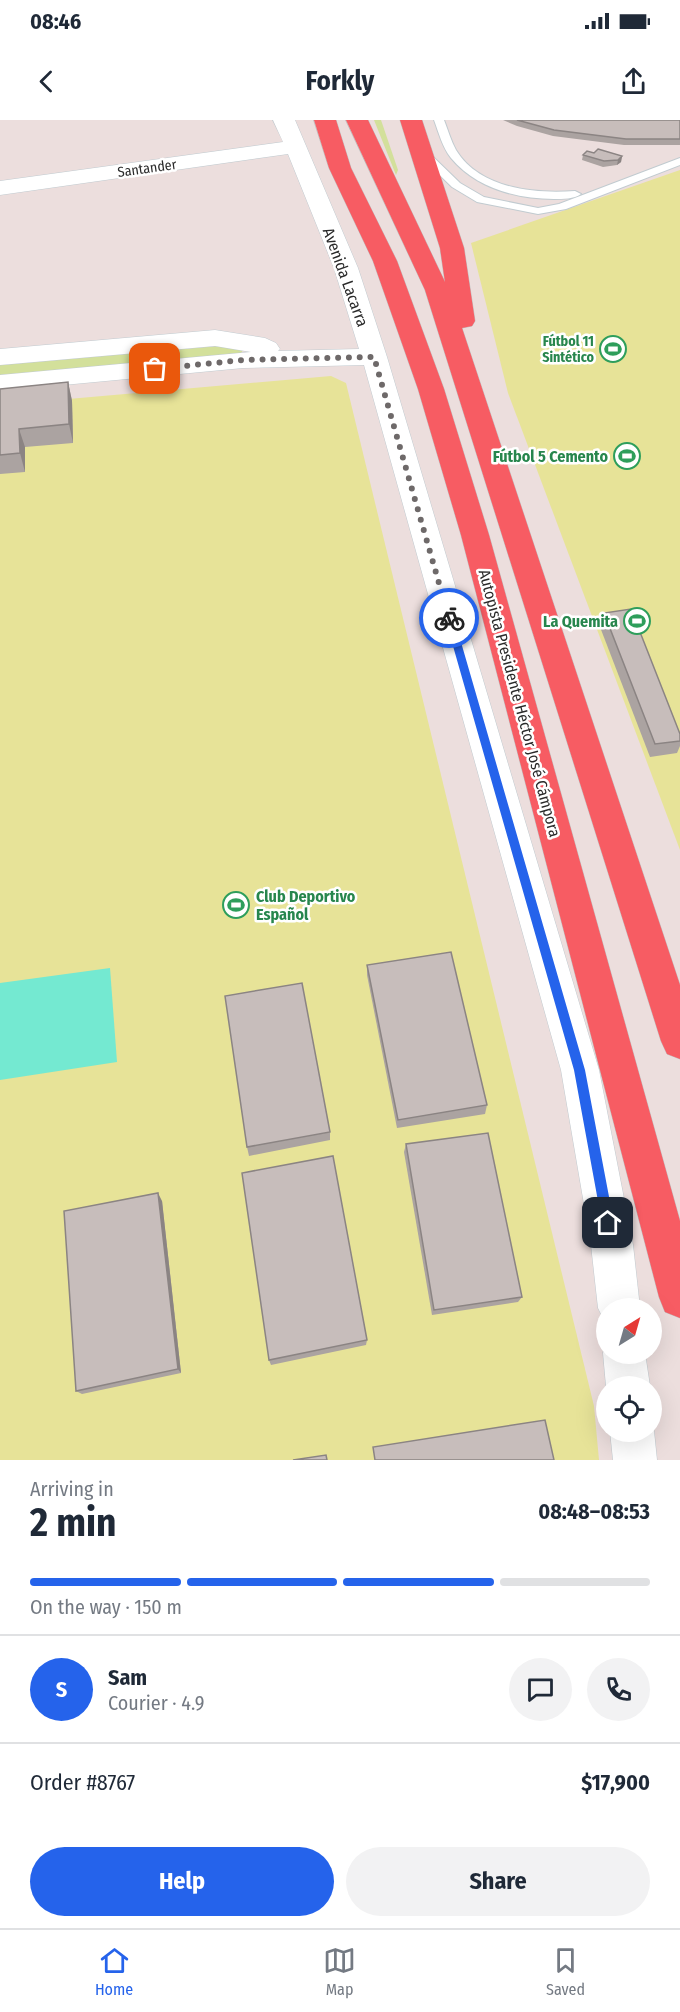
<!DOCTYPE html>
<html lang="en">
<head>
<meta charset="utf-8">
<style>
	:root { --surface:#fff; --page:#f2f2f3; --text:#1f2937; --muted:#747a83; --line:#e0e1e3; --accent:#2563eb }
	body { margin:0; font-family:"Fira Sans Condensed",sans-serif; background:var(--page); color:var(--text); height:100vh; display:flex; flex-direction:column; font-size:22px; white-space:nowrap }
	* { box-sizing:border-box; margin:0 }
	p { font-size:20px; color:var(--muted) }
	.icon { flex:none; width:33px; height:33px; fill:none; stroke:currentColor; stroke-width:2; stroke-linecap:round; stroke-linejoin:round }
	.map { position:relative; height:1340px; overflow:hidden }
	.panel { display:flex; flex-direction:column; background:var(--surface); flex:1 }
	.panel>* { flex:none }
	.needle { width:39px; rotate:37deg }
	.controls { position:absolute; left:596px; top:1178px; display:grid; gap:12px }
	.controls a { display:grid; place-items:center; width:66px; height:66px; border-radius:50%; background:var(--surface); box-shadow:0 6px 24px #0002; font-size:30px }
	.pin { position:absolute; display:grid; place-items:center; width:51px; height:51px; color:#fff; margin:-26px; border-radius:12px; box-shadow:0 3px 9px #0006 }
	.courier { position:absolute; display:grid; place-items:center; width:60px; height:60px; margin:-30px; border:4px solid #2563eb; border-radius:50%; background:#fff; color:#222; box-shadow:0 2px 8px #0007 }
	.overview em { font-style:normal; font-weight:700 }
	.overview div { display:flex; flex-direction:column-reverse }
	.overview { display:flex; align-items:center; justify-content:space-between; height:102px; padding:0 30px }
	h1 { font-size:39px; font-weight:700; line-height:45px }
	.bar { display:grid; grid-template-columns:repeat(4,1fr); gap:9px 6px; align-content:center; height:72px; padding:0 30px }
	.bar i { height:8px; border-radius:4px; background:var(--line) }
	.bar .active { background:var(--accent) }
	.bar p { grid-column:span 4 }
	.line { display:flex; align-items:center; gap:15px; padding:0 30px; border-top:2px solid var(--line) }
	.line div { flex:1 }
	.round { display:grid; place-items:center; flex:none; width:63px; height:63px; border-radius:32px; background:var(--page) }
	.button { display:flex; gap:12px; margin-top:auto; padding:12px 30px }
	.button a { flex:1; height:69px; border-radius:36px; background:var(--accent); color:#fff; font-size:24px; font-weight:700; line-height:69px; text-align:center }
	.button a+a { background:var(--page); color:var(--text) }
	.status { display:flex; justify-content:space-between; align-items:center; height:42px; padding:0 30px; background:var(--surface); direction:ltr }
	.status svg { height:16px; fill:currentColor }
	header { display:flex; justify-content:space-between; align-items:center; height:78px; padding:0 30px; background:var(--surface); font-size:27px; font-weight:700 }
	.dock { display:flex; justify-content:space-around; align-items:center; height:84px; border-top:2px solid var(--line); background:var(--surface); font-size:16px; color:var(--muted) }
	.dock a { display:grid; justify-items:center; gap:3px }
	.dock .active { color:var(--accent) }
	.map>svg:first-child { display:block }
</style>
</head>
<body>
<div class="status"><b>08:46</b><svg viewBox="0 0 49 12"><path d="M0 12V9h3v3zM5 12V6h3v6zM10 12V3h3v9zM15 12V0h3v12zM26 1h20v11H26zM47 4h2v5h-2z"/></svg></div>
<header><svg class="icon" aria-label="back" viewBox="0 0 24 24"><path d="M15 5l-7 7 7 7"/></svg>Forkly<svg class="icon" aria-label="share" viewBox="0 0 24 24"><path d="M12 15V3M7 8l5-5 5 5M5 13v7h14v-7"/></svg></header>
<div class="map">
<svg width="680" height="1340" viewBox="0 0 680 1340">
	<rect width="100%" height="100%" fill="#ecdedd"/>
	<!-- green -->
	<g fill="#d3e09b">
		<path d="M374 0H381L398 50 396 55Z"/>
		<path d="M229 225 244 229 241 233 0 256V245Z"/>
	</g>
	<!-- pitch -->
	<g fill="#e7e398">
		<path d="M680 50V730L508 273 471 123Z"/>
		<path d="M331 256 346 263 594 1286 599 1340H0V285Z"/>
	</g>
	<!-- water -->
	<path fill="#74e9d1" d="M110 848 117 942 0 960V863Z"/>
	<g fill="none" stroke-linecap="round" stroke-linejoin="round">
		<defs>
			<g id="lane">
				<path d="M434 0H444C448 10 451 21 456 30 480 69 535 74 575 71L581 74C574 79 563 79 554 79 516 79 476 68 451 38 442 27 439 13 434 0Z"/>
				<path d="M422 29 426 30 460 63 484 77 538 88 559 84 680 38V45L566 89 538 94 477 82 452 67 418 34 417 32Z"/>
			</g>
			<g id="street">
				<path d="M273 0H295L358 148 387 237 599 950 633 1125 640 1188H606V1204L598 1188 591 1125 561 950 364 245 243 248 0 271V255L251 232 215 226 0 245V229L215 210 265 218 276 223 280 229 278 231 359 229 334 148 288 34 0 75V61L283 22Z"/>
				<path d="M606 1225V1233H645L650 1266H606L603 1233Z"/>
				<path d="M651 1303 654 1311 657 1340H613L610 1311H651Z"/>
			</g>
			<g id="highway">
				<path d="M314 0H336L351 48 397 141 444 269 489 415 680 1101V1198L665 1192 659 1177 461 415 418 269 373 141 329 48Z"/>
				<path d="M346 0H368L445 162 440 128 400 0H422L464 128 475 201 472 206 462 208 680 865V939L667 934 661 921 425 170Z"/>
			</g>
		</defs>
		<!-- lane casing -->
		<use href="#lane" stroke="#c1cbd0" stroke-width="2"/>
		<!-- street casing -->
		<use href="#street" stroke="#c1cbd0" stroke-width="1"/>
		<!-- highway casing -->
		<use href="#highway" stroke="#bfbfbf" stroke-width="1"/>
		<!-- lane -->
		<use href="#lane" fill="#fff" fill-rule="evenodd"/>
		<!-- street -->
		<use href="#street" fill="#fff" fill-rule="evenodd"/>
		<!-- highway -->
		<use href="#highway" fill="#f75c63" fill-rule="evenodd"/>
	</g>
	<!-- wall -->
	<g fill="#aba3a1">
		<path d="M503 0H680V25H624L553 16 517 6Z"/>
		<path d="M594 33 622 36 621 42 617 45 603 47 582 40 583 35Z"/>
		<path d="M68 262 72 281 73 323 25 327V352L0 354V269Z"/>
		<path d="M604 493 680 614V626L677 633 650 637 600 507Z"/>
		<path d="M367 845 487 985 485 994 397 1008 367 855Z"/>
		<path d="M330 1012V1020L249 1036 247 1027Z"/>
		<path d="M406 1024 522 1177 518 1182 432 1195 404 1032Z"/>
		<path d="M162 1081 181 1253 82 1274 76 1271Z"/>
		<path d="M367 1220 366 1225 271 1245 269 1240Z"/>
	</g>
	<!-- shaded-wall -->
	<g fill="#8b8483">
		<path d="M622 36 621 42 617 45 618 40Z"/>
		<path d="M68 262 72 281 73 323 69 304Z"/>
		<path d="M19 309 25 327V352L20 333Z"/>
		<path d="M158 1073 162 1081 181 1253 178 1249Z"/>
	</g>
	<!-- building -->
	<g fill="#c7bdbb" stroke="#8b8483" stroke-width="1.5">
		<path d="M517 0H680V19H626L554 10Z"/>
		<path d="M598 29 622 36 618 40 604 41 583 35 587 31 594 33Z"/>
		<path d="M68 262 69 304 19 309 20 333 0 335V269Z"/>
		<path d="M631 489 680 614V621L655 624 604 493Z"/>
		<path d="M451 832 487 985 398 1000 367 845Z"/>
		<path d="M302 863 330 1012 247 1027 225 876Z"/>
		<path d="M488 1013 522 1177 434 1190 406 1024Z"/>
		<path d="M333 1036 367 1220 269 1240 242 1053Z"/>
		<path d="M158 1073 178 1249 76 1271 64 1091Z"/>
		<path d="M545 1300 554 1340H375L373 1327Z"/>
		<path d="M326 1335 327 1340H293Z"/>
	</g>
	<!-- route -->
	<path fill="#2563eb" d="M449 495 454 498 585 950 614 1103 608 1109 602 1103 574 950 445 498Z"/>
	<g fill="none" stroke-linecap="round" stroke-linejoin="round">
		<!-- done -->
		<path stroke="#6e6969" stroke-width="6" stroke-dasharray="0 10.8" d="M155 249 243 240 374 237 449 498"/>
	</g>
	<!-- icons -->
	<defs>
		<symbol id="stadium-ring" viewBox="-11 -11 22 22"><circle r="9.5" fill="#fff" stroke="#2e9e5b" stroke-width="1.5"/><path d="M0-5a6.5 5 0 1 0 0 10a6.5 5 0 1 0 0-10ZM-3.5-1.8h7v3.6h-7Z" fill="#2e9e5b"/></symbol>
	</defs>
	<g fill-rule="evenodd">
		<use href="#stadium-ring" x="598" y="214" width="30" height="30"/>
		<use href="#stadium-ring" x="612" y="321" width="30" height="30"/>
		<use href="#stadium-ring" x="622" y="486" width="30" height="30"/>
		<use href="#stadium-ring" x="221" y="770" width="30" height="30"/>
	</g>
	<g text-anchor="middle" stroke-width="5" stroke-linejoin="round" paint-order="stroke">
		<!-- far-street labels -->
		<g font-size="14" fill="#2a2a2a" stroke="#fff">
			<text transform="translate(147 48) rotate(-8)" y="5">Santander</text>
		</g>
		<!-- far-leisure labels -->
		<g font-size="14" font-weight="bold" fill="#27864d" stroke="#fff" text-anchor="end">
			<text x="594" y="226">Fútbol 11<tspan x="594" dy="16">Sintético</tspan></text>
		</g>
		<!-- street labels -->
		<g font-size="16" fill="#2a2a2a" stroke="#fff">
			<text transform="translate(346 157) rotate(70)" y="6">Avenida Lacarra</text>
			<text transform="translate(520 583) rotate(75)" y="6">Autopista Presidente Héctor José Cámpora</text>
		</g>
		<!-- leisure labels -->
		<g font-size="16" font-weight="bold" fill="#27864d" stroke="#fff" text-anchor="end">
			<text x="608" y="342">Fútbol 5 Cemento</text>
			<text x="618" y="507">La Quemita</text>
			<text x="256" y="782" text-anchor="start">Club Deportivo<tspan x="256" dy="18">Español</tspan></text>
		</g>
	</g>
</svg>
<div class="controls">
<a><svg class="needle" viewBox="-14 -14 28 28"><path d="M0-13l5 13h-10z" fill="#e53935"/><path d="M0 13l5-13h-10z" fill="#747a83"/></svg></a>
<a><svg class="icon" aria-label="locate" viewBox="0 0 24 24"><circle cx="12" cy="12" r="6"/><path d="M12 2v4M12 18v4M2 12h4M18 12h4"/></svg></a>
</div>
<div class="pin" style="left:155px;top:249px;background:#ea580c"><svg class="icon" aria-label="bag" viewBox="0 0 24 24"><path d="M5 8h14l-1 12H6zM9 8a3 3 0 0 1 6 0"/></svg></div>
<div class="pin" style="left:608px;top:1103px;background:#1f2937"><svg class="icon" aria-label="home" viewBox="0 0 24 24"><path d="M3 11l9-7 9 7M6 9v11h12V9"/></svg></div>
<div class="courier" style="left:449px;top:498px"><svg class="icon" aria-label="bike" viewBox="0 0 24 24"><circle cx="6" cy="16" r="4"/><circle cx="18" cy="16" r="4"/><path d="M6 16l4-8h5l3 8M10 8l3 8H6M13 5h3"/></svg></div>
</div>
<section class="panel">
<div class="overview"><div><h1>2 min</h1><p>Arriving in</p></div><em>08:48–08:53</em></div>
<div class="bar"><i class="active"></i><i class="active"></i><i class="active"></i><i></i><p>On the way · 150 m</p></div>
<div class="line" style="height:108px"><b class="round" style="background:var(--accent);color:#fff">S</b><div><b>Sam</b><p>Courier · 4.9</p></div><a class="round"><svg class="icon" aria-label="chat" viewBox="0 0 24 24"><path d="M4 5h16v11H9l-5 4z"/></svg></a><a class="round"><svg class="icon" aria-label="phone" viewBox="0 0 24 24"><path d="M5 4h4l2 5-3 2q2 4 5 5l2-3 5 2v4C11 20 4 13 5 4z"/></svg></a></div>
<div class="line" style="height:78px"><div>Order #8767</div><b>$17,900</b></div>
<div class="button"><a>Help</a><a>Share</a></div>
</section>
<nav class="dock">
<a class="active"><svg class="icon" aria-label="home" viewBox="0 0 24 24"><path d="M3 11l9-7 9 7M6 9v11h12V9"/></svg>Home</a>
<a><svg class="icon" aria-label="map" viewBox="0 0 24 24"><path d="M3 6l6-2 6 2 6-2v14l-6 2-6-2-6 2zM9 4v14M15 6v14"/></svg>Map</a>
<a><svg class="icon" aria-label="saved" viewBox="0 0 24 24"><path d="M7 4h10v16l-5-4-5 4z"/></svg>Saved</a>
</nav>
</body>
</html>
